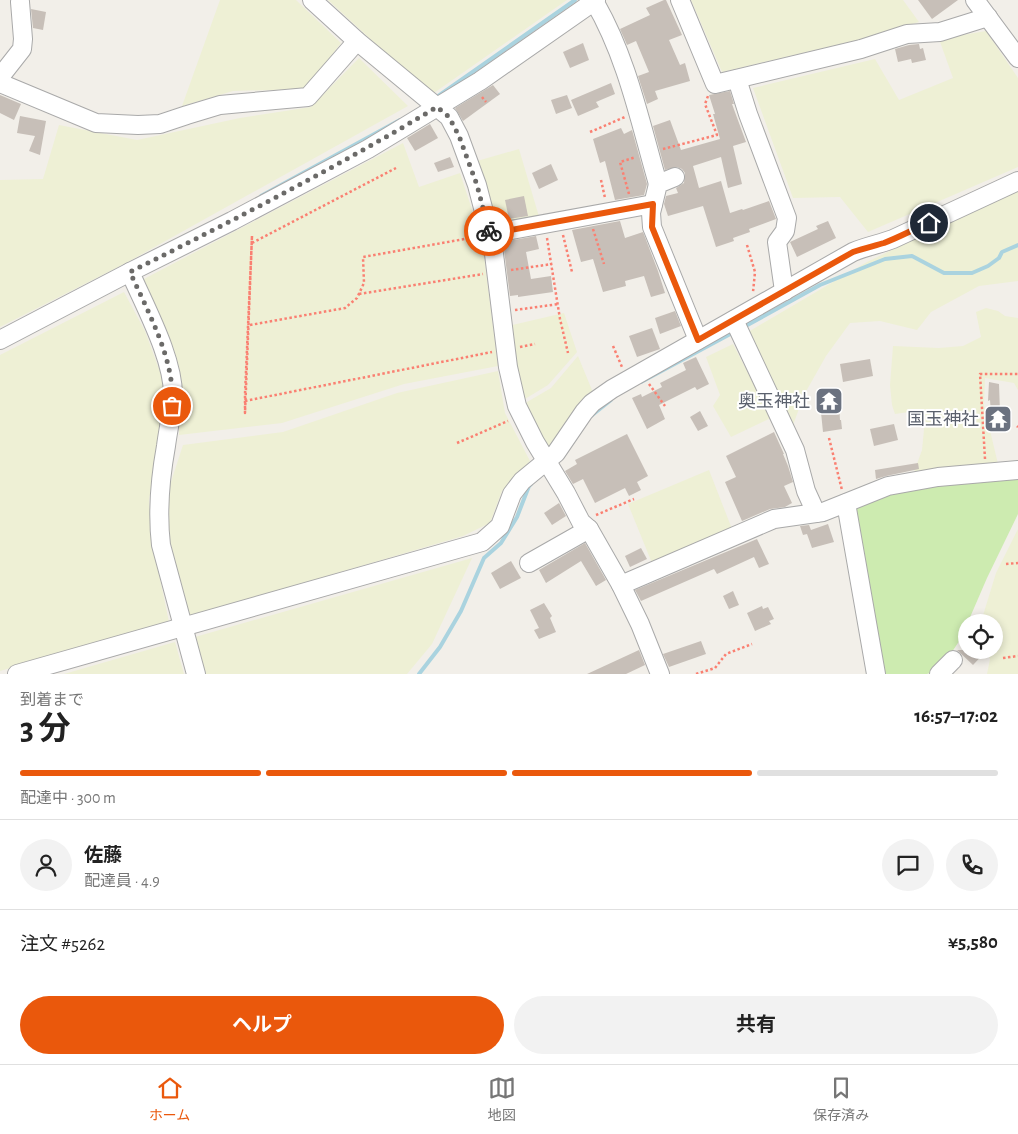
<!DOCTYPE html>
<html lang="ja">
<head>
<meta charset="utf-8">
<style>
	:root { --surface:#fff; --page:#f2f2f2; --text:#222; --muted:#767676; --line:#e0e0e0; --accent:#ea580c }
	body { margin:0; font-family:"Alegreya Sans","Noto Sans JP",sans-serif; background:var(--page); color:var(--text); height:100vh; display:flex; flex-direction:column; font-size:19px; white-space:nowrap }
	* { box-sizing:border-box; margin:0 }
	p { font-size:16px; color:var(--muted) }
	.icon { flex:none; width:28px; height:28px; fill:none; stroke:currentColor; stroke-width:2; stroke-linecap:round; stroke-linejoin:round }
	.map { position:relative; height:674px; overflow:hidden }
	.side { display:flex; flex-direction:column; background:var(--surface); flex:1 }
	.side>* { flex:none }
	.controls { position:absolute; left:958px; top:614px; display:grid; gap:10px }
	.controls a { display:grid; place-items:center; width:45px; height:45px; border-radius:50%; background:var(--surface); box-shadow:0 2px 8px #0003; font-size:25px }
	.pin { position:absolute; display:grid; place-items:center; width:42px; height:42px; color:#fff; margin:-21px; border:2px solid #fff; border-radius:50%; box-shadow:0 1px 5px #0007 }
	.courier { position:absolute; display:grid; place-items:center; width:50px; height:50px; margin:-25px; border:4px solid #ea580c; border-radius:50%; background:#fff; color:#222; box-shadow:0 1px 6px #0007 }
	.headline em { font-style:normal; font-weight:700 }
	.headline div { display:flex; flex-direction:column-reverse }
	.headline { display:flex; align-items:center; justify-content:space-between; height:85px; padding:0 20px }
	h1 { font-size:32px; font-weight:700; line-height:38px }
	.bar { display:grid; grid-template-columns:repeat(4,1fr); gap:8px 5px; align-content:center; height:60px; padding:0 20px }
	.bar i { height:6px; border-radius:4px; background:var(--line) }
	.bar .active { background:var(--accent) }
	.bar p { grid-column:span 4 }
	.line { display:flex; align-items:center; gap:12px; padding:0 20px; border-top:1px solid var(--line) }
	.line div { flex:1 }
	.round { display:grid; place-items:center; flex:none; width:52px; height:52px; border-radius:26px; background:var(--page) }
	.primary-button { display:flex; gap:10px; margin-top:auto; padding:10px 20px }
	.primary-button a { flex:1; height:58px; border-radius:30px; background:var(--accent); color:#fff; font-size:20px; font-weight:700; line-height:58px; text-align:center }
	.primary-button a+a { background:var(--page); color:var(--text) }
	.tabs { display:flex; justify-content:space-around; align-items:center; height:70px; border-top:1px solid var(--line); background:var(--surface); font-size:14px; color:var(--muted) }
	.tabs a { display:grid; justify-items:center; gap:2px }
	.tabs .active { color:var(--accent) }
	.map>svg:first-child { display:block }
</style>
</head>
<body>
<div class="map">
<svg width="1018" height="674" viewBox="0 0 1018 674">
	<rect width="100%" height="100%" fill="#f2efe9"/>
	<!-- farmland -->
	<g fill="#eef0d5">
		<path d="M220 0H296L341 43 306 89 233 91 182 106Z"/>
		<path d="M328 0H567L431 95Z"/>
		<path d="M691 0H903L919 22 862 39 722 72Z"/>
		<path d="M986 31 1018 78V167L868 232 840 197 793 198 753 88 875 59 899 100 953 78 939 39Z"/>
		<path d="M359 58 408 106 126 263 0 327V180L43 179 59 125 137 140 240 118 311 107Z"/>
		<path d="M403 143 419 187 460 173 482 240 498 366 404 384 282 423 179 435V398L142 280Z"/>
		<path d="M519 149 540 220 494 229 477 161Z"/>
		<path d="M1018 189V281L979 286 931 312 917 330 880 321 850 323 826 356 804 395 792 428 748 332 867 262Z"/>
		<path d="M124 292 145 331 163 380 164 412 149 500 153 545 169 622 0 671V355Z"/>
		<path d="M986 308 998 311 1005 316 1018 318V390L1014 383 985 378 984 405 998 464 913 475 922 450 925 419 923 410 895 414 892 405 890 385 893 346 939 348 963 346 981 337 976 312Z"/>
		<path d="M564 313 577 352 548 385 520 402 508 326Z"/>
		<path d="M733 344 771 418 731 437 713 406 720 395 706 357Z"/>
		<path d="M578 356 594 395 546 452 522 405 551 388Z"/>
		<path d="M498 371 505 413 530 461 502 491 490 523 463 536 188 617 169 544 168 491 183 445 283 432 397 393Z"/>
		<path d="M709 470 732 529 652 563 628 504Z"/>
		<path d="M1018 529V674H987L990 659 985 650H994V622H981L996 573Z"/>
		<path d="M472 558 432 644 407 674H206L195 637Z"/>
		<path d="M175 642 184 674H64Z"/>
	</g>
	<!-- grass -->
	<path fill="#cdebb0" d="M1018 474V514L987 578 968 622H966C966 637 941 670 927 674 918 674 890 674 880 674L849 507 885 492Z"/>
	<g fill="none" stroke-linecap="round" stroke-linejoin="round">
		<!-- stream -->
		<g stroke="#aad3df" stroke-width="4">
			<path d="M434 99 575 0"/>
			<path d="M261 196 400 120"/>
			<path d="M742 328 820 285 885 259 912 256 944 273H972L988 266 999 258 1002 252 1018 245"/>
			<path d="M641 382 734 332"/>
			<path d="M591 416 611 400"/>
			<path d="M419 674 440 647 461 611 484 558 501 543 517 517 529 486 531 484"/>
		</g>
	</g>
	<!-- building -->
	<g fill="#c7bfb8">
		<path d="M664 0H666L682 35 669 40 680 65 685 63 690 81 655 91 658 99 647 104 638 76 649 72 636 41 627 45 620 29 650 15 646 8Z"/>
		<path d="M918 0H958L932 19Z"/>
		<path d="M31 9 46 12 43 30 33 28Z"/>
		<path d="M583 43 589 60 570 68 563 52Z"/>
		<path d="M919 44 920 49 923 48 926 60 912 63 911 59 898 62 895 49 909 45Z"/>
		<path d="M611 83 615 94 596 102 599 107 578 116 571 100Z"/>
		<path d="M493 85 500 94 463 121 455 108Z"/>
		<path d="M730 91 734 104H732L746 142 733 146 742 184 728 188 721 157 693 166 699 188 721 181 730 213 742 209 743 210 769 201 776 219 749 229 750 232 733 238 734 241 716 247 703 206 668 216 664 204 666 196 678 193 676 188 684 183 685 173 682 169 677 167 665 170 653 126 670 120 681 150 720 139 713 114H715L709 95Z"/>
		<path d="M0 95 21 104 14 120 0 113Z"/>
		<path d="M567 95 572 108 556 114 551 100Z"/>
		<path d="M20 116 46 121 40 155 29 151 35 136 17 133Z"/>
		<path d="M430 124 438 138 415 151 407 138Z"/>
		<path d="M621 128 624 134 632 130 647 184 644 195 615 200 605 161 600 163 593 139Z"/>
		<path d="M450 157 454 167 438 172 434 163Z"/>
		<path d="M551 164 558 180 539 189 532 173Z"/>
		<path d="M524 196 528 216 509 219 505 200Z"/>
		<path d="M620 221 625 238 643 232 658 271 665 293 651 297 644 276 625 281 626 286 603 292 593 259 581 262 572 230Z"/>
		<path d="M828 221 836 238 797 257 790 242 818 229 816 226Z"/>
		<path d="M536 236 539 249 526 252 531 279 551 276 553 292 518 297V295L510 296 503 242Z"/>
		<path d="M675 311 681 326 660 334 655 318Z"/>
		<path d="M652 328 660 349 637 357 629 336Z"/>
		<path d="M696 357 709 384 697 390 695 387 659 405 665 419 647 429 632 398 641 394 642 397 662 387 660 383 686 370 683 363Z"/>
		<path d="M870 359 873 376 843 382 840 364Z"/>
		<path d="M989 382 999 384 1000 412H1004L1005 426 992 427 990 400 988 401Z"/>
		<path d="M838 391 840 420H841L842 429 823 432 819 393Z"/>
		<path d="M700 411 708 426 698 431 690 417Z"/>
		<path d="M894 424 898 440 874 446 870 429Z"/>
		<path d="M774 432 784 454H783L788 466 793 482 784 486 792 503 785 507 770 509 742 521 725 482 736 477 726 456Z"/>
		<path d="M627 434 648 476 637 482 641 490 629 496 625 488 595 503 583 479 573 484 565 471 577 464 575 460Z"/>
		<path d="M918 463 919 469 886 476 876 479 875 470Z"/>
		<path d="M559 503 566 516 552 525 544 513Z"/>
		<path d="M828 524 834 542 812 548 807 534 803 535 800 526 809 525 811 530Z"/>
		<path d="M757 539 769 564 759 568 754 557 717 574 714 569 641 601 635 590Z"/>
		<path d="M585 543 606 580 596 586 581 561 546 583 539 570Z"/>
		<path d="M641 548 647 559 630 567 625 556Z"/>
		<path d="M511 561 521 578 500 589 491 573Z"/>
		<path d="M733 591 739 605 729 609 723 596Z"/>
		<path d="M544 603 552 616 550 618 556 632 539 639 534 630 539 628 530 610Z"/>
		<path d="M762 606 763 609 768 607 774 619 769 621 771 624 755 631 747 613Z"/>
		<path d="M701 641 706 654 669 667 663 654Z"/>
		<path d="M639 650 645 665 626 674H587Z"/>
		<path d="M957 650H987L973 665Z"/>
	</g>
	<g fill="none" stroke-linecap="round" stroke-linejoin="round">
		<defs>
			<g id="minor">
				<path d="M312 0 357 41 449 117 459 136 477 185 493 246 508 367 517 406 535 442 566 493 581 522 589 529 621 585 640 624 660 674"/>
				<path d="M680 0 715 84 861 49 907 34 940 32 988 17"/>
				<path d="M975 0 1018 58"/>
				<path d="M594 1C627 57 640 122 658 184"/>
				<path d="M0 77 22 49 23 39 20 2"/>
				<path d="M737 79 748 114 787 218 785 231 777 242 783 284 785 291"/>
				<path d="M0 83 96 123 138 125 160 124 187 115 220 105 308 97 357 41"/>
				<path d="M675 177 658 184 651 213 652 227 698 340"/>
				<path d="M489 234 653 204"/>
				<path d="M130 272C145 307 174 359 173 397 172 414 168 430 166 446 160 479 157 511 161 545L196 674"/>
				<path d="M734 320 795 450 806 491 816 513"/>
				<path d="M0 340 130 272 232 221 368 149 480 81 596 0"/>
				<path d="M846 503 876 674"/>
				<path d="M529 563 589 529"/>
				<path d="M621 585 774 519 823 512 888 486 938 477 1018 470"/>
				<path d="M17 674 482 542 500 526 512 494 522 481 556 453 584 412 592 403 612 389 853 252C867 246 880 244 893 239L1018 181"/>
				<path d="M939 674 953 660"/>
			</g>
		</defs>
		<!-- minor casing -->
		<use href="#minor" stroke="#a9a9a9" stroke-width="20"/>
		<!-- path -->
		<g stroke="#fa8072" stroke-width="2.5" stroke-dasharray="2.5 2.5" stroke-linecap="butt">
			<path d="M482 97 486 102"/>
			<path d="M590 132 625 117"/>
			<path d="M663 149 717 135 705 104 708 96"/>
			<path d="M601 180 605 198"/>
			<path d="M629 194 620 162 636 157"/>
			<path d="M593 229 604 264"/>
			<path d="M563 235 572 272"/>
			<path d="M252 236 245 394V413L252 236"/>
			<path d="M547 238 560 319 568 353"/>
			<path d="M252 243 396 168"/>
			<path d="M747 245 755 272 753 292"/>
			<path d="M511 270 552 264"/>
			<path d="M359 294 483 274"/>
			<path d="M515 310 559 304"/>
			<path d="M250 325 345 308 357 298 364 283 363 257 476 237"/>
			<path d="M613 346 622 367"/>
			<path d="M520 347 535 344"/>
			<path d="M649 384 665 406"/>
			<path d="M245 401 492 352"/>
			<path d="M1017 426 1018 427"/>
			<path d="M829 438 842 490"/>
			<path d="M457 443 508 421"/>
			<path d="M985 459 980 374H1018"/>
			<path d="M596 515 634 499"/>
			<path d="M1006 564 1018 563"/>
			<path d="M1003 658 1018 656"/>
			<path d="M696 674 715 668 726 654 752 644"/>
		</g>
		<!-- minor -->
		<use href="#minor" stroke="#fff" stroke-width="18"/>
	</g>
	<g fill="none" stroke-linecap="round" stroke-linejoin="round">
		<!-- done -->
		<path stroke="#6b6a68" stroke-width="5" stroke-dasharray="0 9" d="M172 406C176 362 148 312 130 272 234 220 337 167 437 107L449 117 459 136 477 185 489 231"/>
		<!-- route -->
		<path stroke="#ea580c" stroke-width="6" d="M489 231V234L653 204 652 227 698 340 853 252C864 248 874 246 884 243 900 237 914 229 929 223"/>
	</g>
	<!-- icons -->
	<defs>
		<symbol id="temple-square" viewBox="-11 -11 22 22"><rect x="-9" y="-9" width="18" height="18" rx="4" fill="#6b7280" stroke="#fff"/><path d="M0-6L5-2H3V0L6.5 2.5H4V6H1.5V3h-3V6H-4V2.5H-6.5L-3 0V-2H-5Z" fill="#fff"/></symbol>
	</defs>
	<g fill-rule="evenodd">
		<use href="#temple-square" x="813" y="385" width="32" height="32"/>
		<use href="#temple-square" x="982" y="403" width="32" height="32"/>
	</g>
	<g text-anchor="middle" stroke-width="4" stroke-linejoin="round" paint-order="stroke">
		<!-- worship labels -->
		<g font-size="18" fill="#5b616d" stroke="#fff" text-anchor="end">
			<text x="810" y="407">奥玉神社</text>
			<text x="979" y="425">国玉神社</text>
		</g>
	</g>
</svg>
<div class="controls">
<a><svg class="icon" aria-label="locate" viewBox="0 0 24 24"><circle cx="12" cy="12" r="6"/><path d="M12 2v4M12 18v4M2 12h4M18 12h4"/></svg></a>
</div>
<div class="pin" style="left:172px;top:406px;background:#ea580c"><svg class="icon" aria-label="bag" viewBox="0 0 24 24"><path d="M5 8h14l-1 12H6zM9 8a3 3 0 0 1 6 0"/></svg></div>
<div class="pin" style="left:929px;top:223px;background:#1f2937"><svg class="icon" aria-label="home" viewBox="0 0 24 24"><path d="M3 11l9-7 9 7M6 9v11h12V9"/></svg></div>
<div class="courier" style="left:489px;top:231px"><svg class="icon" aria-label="bike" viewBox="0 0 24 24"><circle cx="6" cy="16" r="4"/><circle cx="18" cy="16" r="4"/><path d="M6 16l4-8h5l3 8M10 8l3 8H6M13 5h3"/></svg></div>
</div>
<section class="side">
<div class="headline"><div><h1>3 分</h1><p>到着まで</p></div><em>16:57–17:02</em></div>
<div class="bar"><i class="active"></i><i class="active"></i><i class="active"></i><i></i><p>配達中 · 300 m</p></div>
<div class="line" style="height:90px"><a class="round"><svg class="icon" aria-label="person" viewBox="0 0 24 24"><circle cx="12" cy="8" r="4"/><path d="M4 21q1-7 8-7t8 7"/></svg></a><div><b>佐藤</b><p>配達員 · 4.9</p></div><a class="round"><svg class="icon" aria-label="chat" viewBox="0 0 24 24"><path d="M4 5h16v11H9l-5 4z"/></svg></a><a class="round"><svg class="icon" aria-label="phone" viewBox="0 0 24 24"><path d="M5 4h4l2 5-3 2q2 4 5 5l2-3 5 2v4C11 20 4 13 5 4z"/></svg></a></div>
<div class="line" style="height:65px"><div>注文 #5262</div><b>¥5,580</b></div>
<div class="primary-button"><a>ヘルプ</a><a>共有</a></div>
</section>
<nav class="tabs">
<a class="active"><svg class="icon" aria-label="home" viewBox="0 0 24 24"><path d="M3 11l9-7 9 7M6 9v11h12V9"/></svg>ホーム</a>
<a><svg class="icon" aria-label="map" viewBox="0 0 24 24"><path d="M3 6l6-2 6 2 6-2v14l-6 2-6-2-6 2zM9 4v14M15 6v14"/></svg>地図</a>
<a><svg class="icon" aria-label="saved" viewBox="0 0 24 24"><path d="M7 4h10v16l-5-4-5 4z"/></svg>保存済み</a>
</nav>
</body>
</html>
